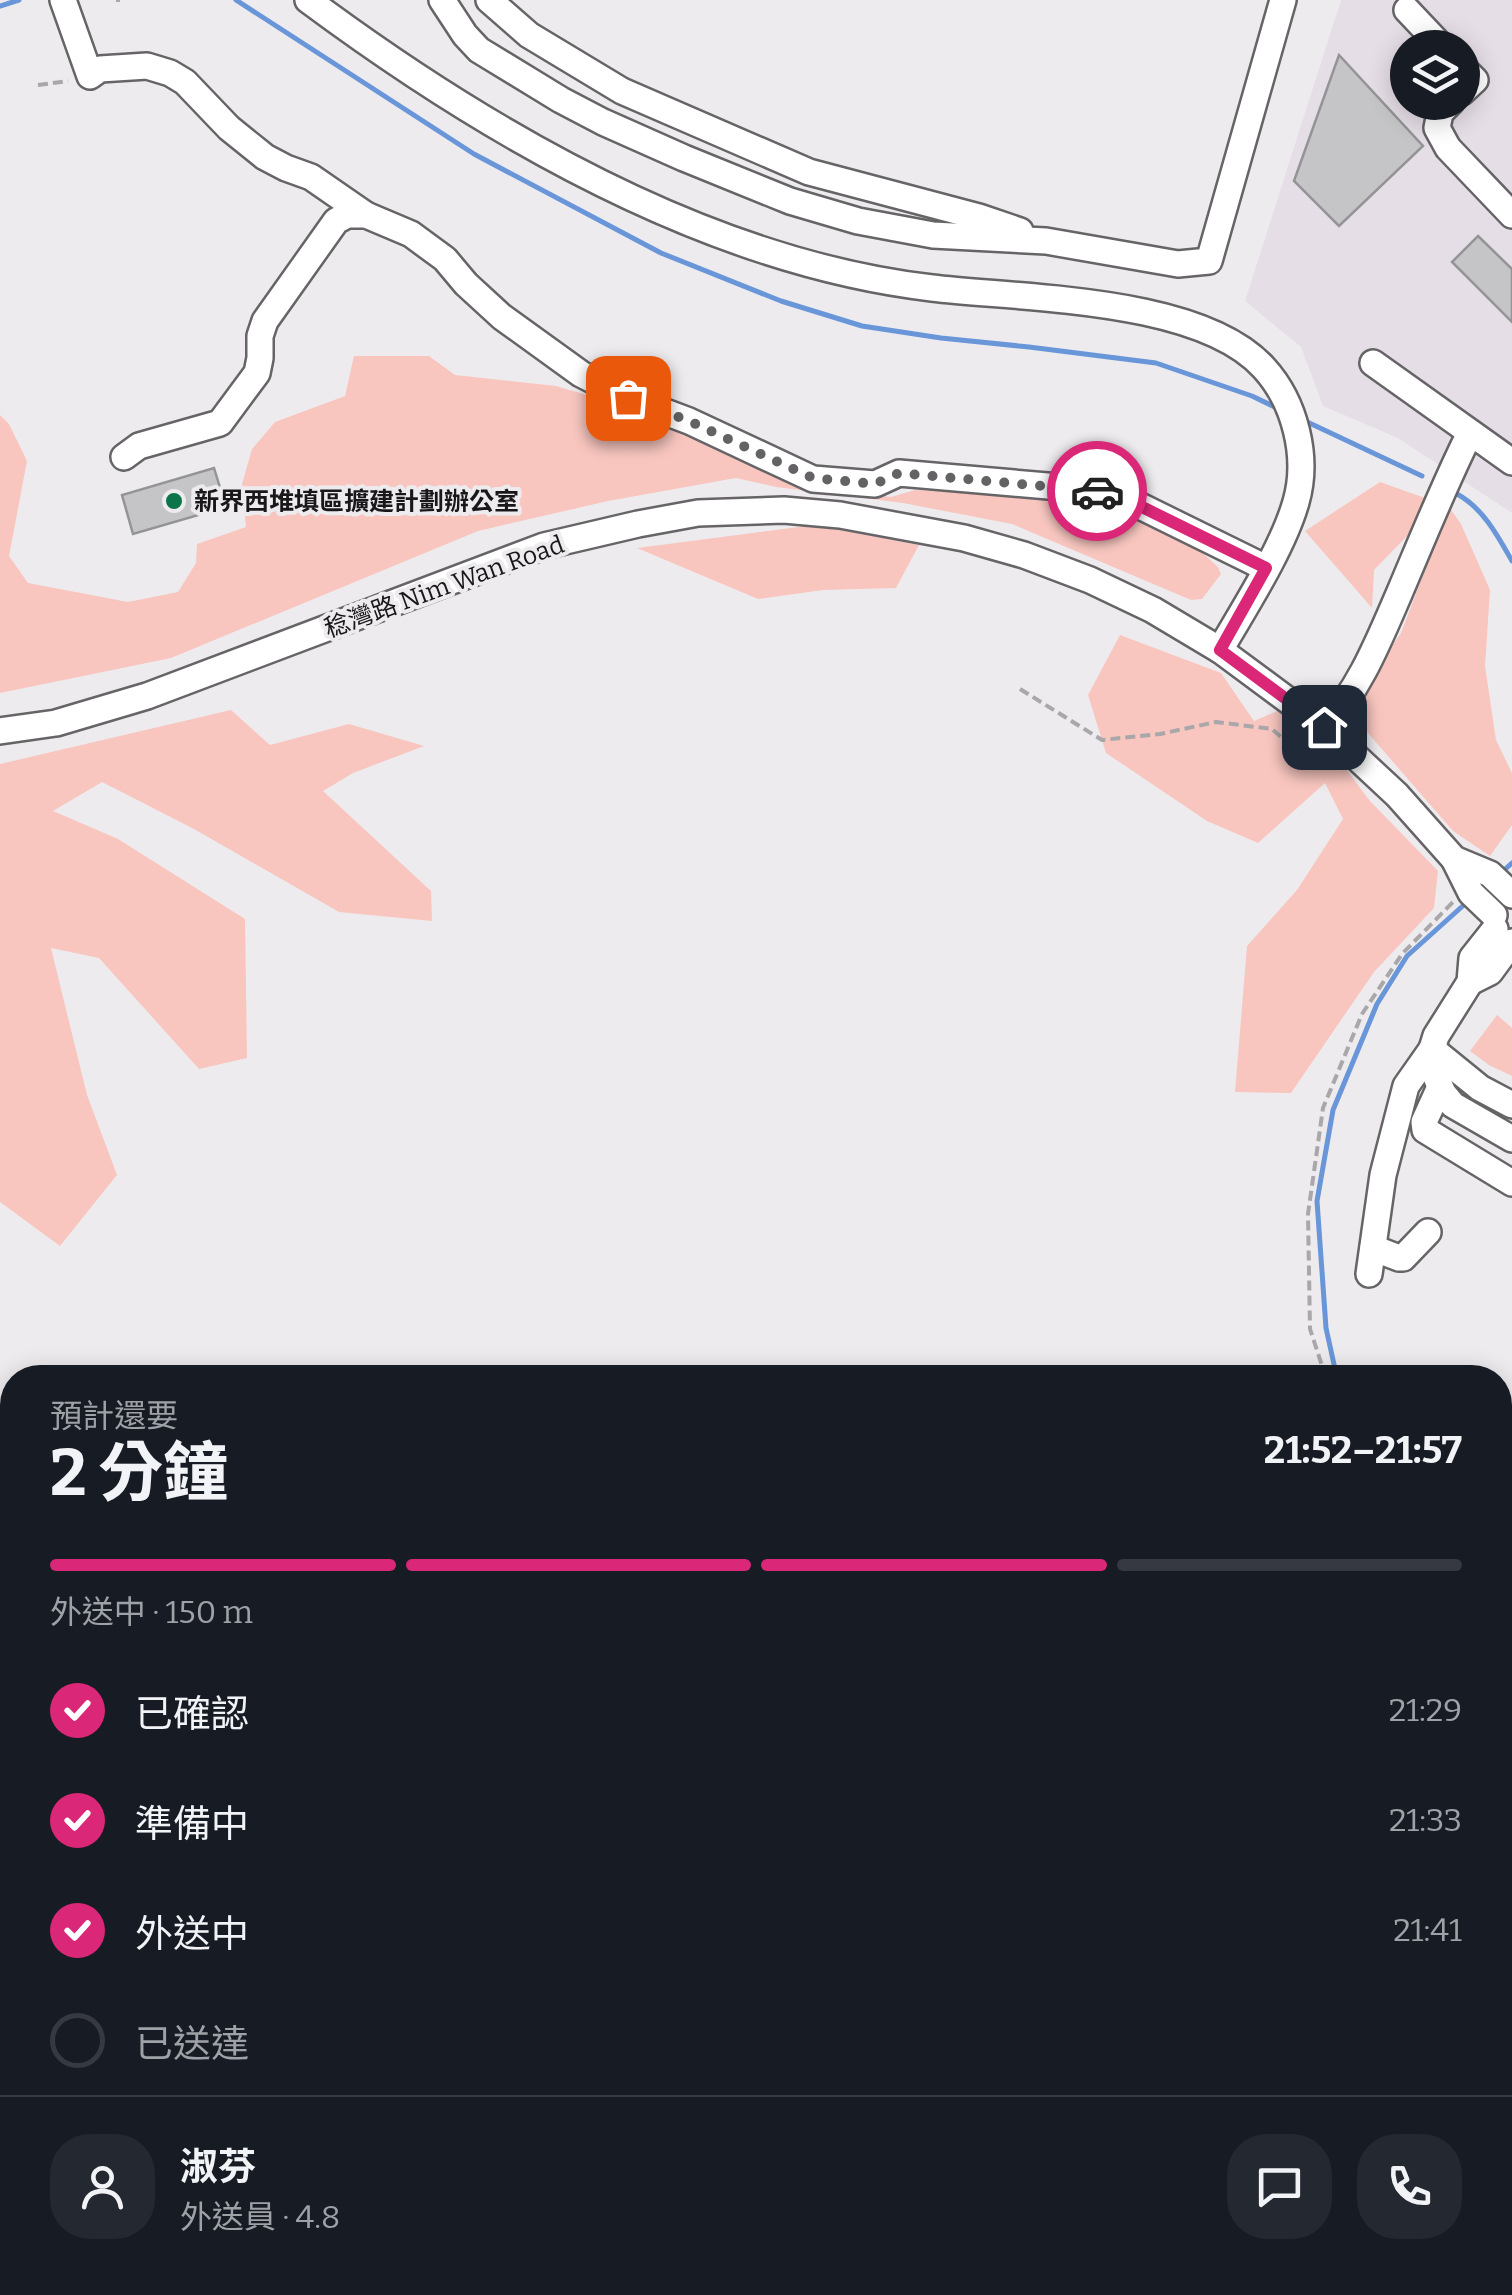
<!DOCTYPE html>
<html lang="zh-TW">
<head>
<meta charset="utf-8">
<style>
	:root { --surface:#171b24; --page:#242831; --text:#f1f3f6; --muted:#9ea1a6; --line:#363941; --accent:#db2777 }
	body { margin:0; font-family:Bitter,"Noto Sans TC",serif; background:var(--page); color:var(--text); height:100vh; display:flex; flex-direction:column; font-size:38px; white-space:nowrap }
	* { box-sizing:border-box; margin:0 }
	p { font-size:32px; color:var(--muted) }
	.icon { flex:none; width:55px; height:55px; fill:none; stroke:currentColor; stroke-width:2; stroke-linecap:round; stroke-linejoin:round }
	.map { position:relative; flex:1; overflow:hidden }
	.panel { position:absolute; left:0px; top:1365px; width:1512px; height:930px; display:flex; flex-direction:column; background:var(--surface); border-radius:40px 40px 0 0; box-shadow:0 5px 25px #0003 }
	.panel>* { flex:none }
	.fabs { position:absolute; left:1390px; top:30px; display:grid; gap:20px }
	.fabs a { display:grid; place-items:center; width:90px; height:90px; border-radius:50%; background:var(--surface); box-shadow:0 5px 25px #0003; font-size:50px }
	.pin { position:absolute; display:grid; place-items:center; width:85px; height:85px; color:#fff; margin:-42px; border-radius:20px; box-shadow:0 5px 15px #0006 }
	.courier { position:absolute; display:grid; place-items:center; width:100px; height:100px; margin:-50px; border:8px solid #db2777; border-radius:50%; background:#fff; color:#222; box-shadow:0 2px 12px #0007 }
	.overview em { font-style:normal; font-weight:700 }
	.overview div { display:flex; flex-direction:column-reverse }
	.overview { display:flex; align-items:center; justify-content:space-between; height:170px; padding:0 50px }
	h1 { font-size:65px; font-weight:700; line-height:75px }
	.bar { display:grid; grid-template-columns:repeat(4,1fr); gap:15px 10px; align-content:center; height:120px; padding:0 50px }
	.bar i { height:12px; border-radius:8px; background:var(--line) }
	.bar .on { background:var(--accent) }
	.bar p { grid-column:span 4 }
	.line { display:flex; align-items:center; gap:25px; padding:0 50px; border-top:2px solid var(--line) }
	.line div { flex:1 }
	.round { display:grid; place-items:center; flex:none; width:105px; height:105px; border-radius:40px; background:var(--page) }
	ol { padding:0 50px; list-style:none }
	li { display:flex; align-items:center; gap:30px; height:110px }
	li p { margin-inline-start:auto }
	li .icon { padding:10px; border-radius:50%; background:var(--accent); color:#fff; stroke-width:4 }
	li:last-child { color:var(--muted) }
	li i { width:55px; height:55px; border:5px solid var(--line); border-radius:50% }
	.map>svg:first-child { display:block }
</style>
</head>
<body>
<div class="map">
<svg width="1512" height="2295" viewBox="0 0 1512 2295">
	<rect width="100%" height="100%" fill="#eeebee"/>
	<!-- built -->
	<path fill="#e6dee7" fill-rule="evenodd" d="M1341 0H1512V513L1398 438 1323 406 1301 347 1245 301ZM1408 48H1462V102H1408Z"/>
	<!-- green -->
	<g fill="#f8c6bf">
		<path d="M354 356H429L455 375 556 386 614 403 792 483 891 497 915 490 1018 495 1103 510 1163 527 1197 548 1218 567 1221 574 1202 599 1191 600 1012 524 903 503 776 487 736 478 608 501 478 531 171 658 0 693V415L9 424 27 461 9 556 28 583 128 602 178 592 196 563 197 544 246 527 242 484 252 449 275 422 345 396Z"/>
		<path d="M1380 482 1425 498 1410 533 1374 570 1372 608 1305 531Z"/>
		<path d="M1449 507 1461 524 1490 590 1485 666 1496 740 1512 773V825L1490 856 1453 831 1355 718 1371 676 1401 633Z"/>
		<path d="M814 525 919 545 896 588 823 590 758 599 637 548Z"/>
		<path d="M1120 635 1221 673 1254 721 1317 694 1333 752 1370 801 1438 871 1434 908 1374 972 1291 1093 1235 1092 1247 946 1297 890 1343 819 1325 783 1258 843 1207 821 1106 753 1088 695Z"/>
		<path d="M231 710 270 745 349 724 424 746 353 773 323 791 431 891 432 921 339 912 194 829 102 782 53 811 118 839 245 919 247 1058 199 1069 99 958 51 948 87 1095 117 1175 60 1246 0 1202V764Z"/>
		<path d="M1497 1015 1512 1028V1076L1489 1065 1470 1051Z"/>
		<path d="M1512 1486V1746L1500 1747V1504Z"/>
		<path d="M0 1575 8 1584 12 1595V1772L0 1759Z"/>
	</g>
	<g fill="none" stroke-linecap="round" stroke-linejoin="round">
		<!-- stream -->
		<g stroke="#6896d9" stroke-width="5">
			<path d="M236 0 474 154 661 253 781 301 862 326 941 338 1029 347 1156 363 1252 396 1279 409"/>
			<path d="M0 6 19 0"/>
			<path d="M1303 420 1422 476"/>
			<path d="M1457 494C1483 508 1498 536 1512 561"/>
			<path d="M1502 872 1512 863"/>
			<path d="M1337 1378 1326 1328 1317 1201 1333 1110 1377 1004 1407 956 1466 903"/>
		</g>
	</g>
	<!-- building -->
	<g fill="#c5c5c8" stroke="#949497" stroke-width="2.5">
		<path d="M1339 55 1423 146 1339 226 1294 181Z"/>
		<path d="M1478 236 1512 269V322L1452 262Z"/>
		<path d="M214 468 226 507 133 534 122 495Z"/>
	</g>
	<g fill="none" stroke-linecap="round" stroke-linejoin="round">
		<defs>
			<g id="minor">
				<path d="M63 0 90 76 100 69 147 66 170 73 185 82 229 128 265 157 286 168 311 177 366 215"/>
				<path d="M308 0C487 133 708 262 932 288 1023 299 1200 297 1264 368 1295 402 1309 457 1296 502 1283 548 1245 607 1220 650"/>
				<path d="M442 0 465 35 479 50 561 100 603 122 684 158 790 201 858 221 933 235 1046 241 1178 264 1209 261 1283 0"/>
				<path d="M489 0 529 35 622 91 809 172 979 217 1020 231"/>
				<path d="M1407 10 1443 48"/>
				<path d="M1462 67 1475 80 1462 92"/>
				<path d="M1451 102 1440 113 1437 128 1448 148 1512 215"/>
				<path d="M1373 363 1512 462"/>
				<path d="M124 457 139 446 220 423 257 373 260 358V336L265 321 336 221 347 215H366L411 234 445 259 466 284 502 317 581 374 628 398 689 421 813 479 875 484 899 473 1094 490 1134 503 1266 568"/>
				<path d="M1324 727C1359 691 1379 640 1399 594 1422 540 1444 485 1470 433"/>
				<path d="M0 731 56 723 147 696 544 546 638 524 698 513 784 510 840 515 964 538 1024 555 1090 580 1153 610 1220 650 1324 727 1397 795 1454 859 1471 893 1494 915"/>
				<path d="M1454 859 1490 874 1512 895"/>
				<path d="M1495 929 1472 958 1470 982 1436 1036 1432 1049 1434 1072 1443 1093 1453 1105 1512 1139"/>
				<path d="M1470 982 1490 972 1512 942"/>
				<path d="M1440 1087 1424 1122 1425 1130 1512 1183"/>
				<path d="M1373 1248 1399 1258H1403L1428 1232"/>
				<path d="M1369 1274 1383 1175 1406 1086 1432 1049 1480 1088 1512 1105"/>
				<path d="M1500 1451 1512 1425"/>
			</g>
		</defs>
		<!-- minor casing -->
		<use href="#minor" stroke="#666467" stroke-width="30"/>
		<!-- path -->
		<g stroke="#a9a7a9" stroke-width="4" stroke-dasharray="10 5" stroke-linecap="butt">
			<path d="M118 0V2"/>
			<path d="M38 85 68 81"/>
			<path d="M1020 689 1102 740 1160 734 1216 722 1272 729 1298 752 1310 741"/>
			<path d="M1326 1378 1310 1329 1308 1214 1323 1108 1362 1014 1402 954 1453 902"/>
			<path d="M0 1921 12 1914"/>
			<path d="M0 2228 12 2237"/>
			<path d="M77 2282 92 2295"/>
		</g>
		<!-- minor -->
		<use href="#minor" stroke="#fff" stroke-width="25"/>
	</g>
	<g fill="none" stroke-linecap="round" stroke-linejoin="round">
		<!-- done -->
		<path stroke="#646264" stroke-width="10" stroke-dasharray="0 18" d="M628 398 689 421 813 478 875 484 899 473 1097 491"/>
		<!-- route -->
		<path stroke="#db2777" stroke-width="12" d="M1097 491 1134 503 1266 568 1220 650 1324 727"/>
	</g>
	<!-- markers -->
	<circle fill="#0c734b" stroke="#eeebee" stroke-width="4" cx="174" cy="501" r="10"/>
	<g text-anchor="middle" stroke-width="8" stroke-linejoin="round" paint-order="stroke">
		<!-- poi labels -->
		<g font-size="25" font-weight="bold" fill="#191819" stroke="#eeebee" text-anchor="start">
			<text x="194" y="510">新界西堆填區擴建計劃辦公室</text>
		</g>
		<!-- street labels -->
		<g font-size="25" fill="#191819" stroke="#eeebee">
			<text transform="translate(444 586) rotate(-20)" y="9">稔灣路 Nim Wan Road</text>
		</g>
	</g>
</svg>
<div class="fabs">
<a><svg class="icon" aria-label="layers" viewBox="0 0 24 24"><path d="M12 4l9 5-9 5-9-5zM3 14l9 5 9-5"/></svg></a>
</div>
<div class="pin" style="left:628px;top:398px;background:#ea580c"><svg class="icon" aria-label="bag" viewBox="0 0 24 24"><path d="M5 8h14l-1 12H6zM9 8a3 3 0 0 1 6 0"/></svg></div>
<div class="pin" style="left:1324px;top:727px;background:#1f2937"><svg class="icon" aria-label="home" viewBox="0 0 24 24"><path d="M3 11l9-7 9 7M6 9v11h12V9"/></svg></div>
<div class="courier" style="left:1097px;top:491px"><svg class="icon" aria-label="car" viewBox="0 0 24 24"><path d="M5 17H2v-5l4-1 3-4h7l3 4 3 1v5h-3M9 17h6M6 11h13"/><circle cx="7" cy="17" r="2"/><circle cx="17" cy="17" r="2"/></svg></div>
<section class="panel">
<div class="overview"><div><h1>2 分鐘</h1><p>預計還要</p></div><em>21:52–21:57</em></div>
<div class="bar"><i class="on"></i><i class="on"></i><i class="on"></i><i></i><p>外送中 · 150 m</p></div>
<ol>
<li><svg class="icon" aria-label="check" viewBox="0 0 24 24"><path d="M5 12l5 5 9-10"/></svg>已確認<p>21:29</p></li>
<li><svg class="icon" aria-label="check" viewBox="0 0 24 24"><path d="M5 12l5 5 9-10"/></svg>準備中<p>21:33</p></li>
<li><svg class="icon" aria-label="check" viewBox="0 0 24 24"><path d="M5 12l5 5 9-10"/></svg>外送中<p>21:41</p></li>
<li><i></i>已送達</li>
</ol>
<div class="line" style="height:180px"><a class="round"><svg class="icon" aria-label="person" viewBox="0 0 24 24"><circle cx="12" cy="8" r="4"/><path d="M4 21q1-7 8-7t8 7"/></svg></a><div><b>淑芬</b><p>外送員 · 4.8</p></div><a class="round"><svg class="icon" aria-label="chat" viewBox="0 0 24 24"><path d="M4 5h16v11H9l-5 4z"/></svg></a><a class="round"><svg class="icon" aria-label="phone" viewBox="0 0 24 24"><path d="M5 4h4l2 5-3 2q2 4 5 5l2-3 5 2v4C11 20 4 13 5 4z"/></svg></a></div>
</section>
</div>
</body>
</html>
